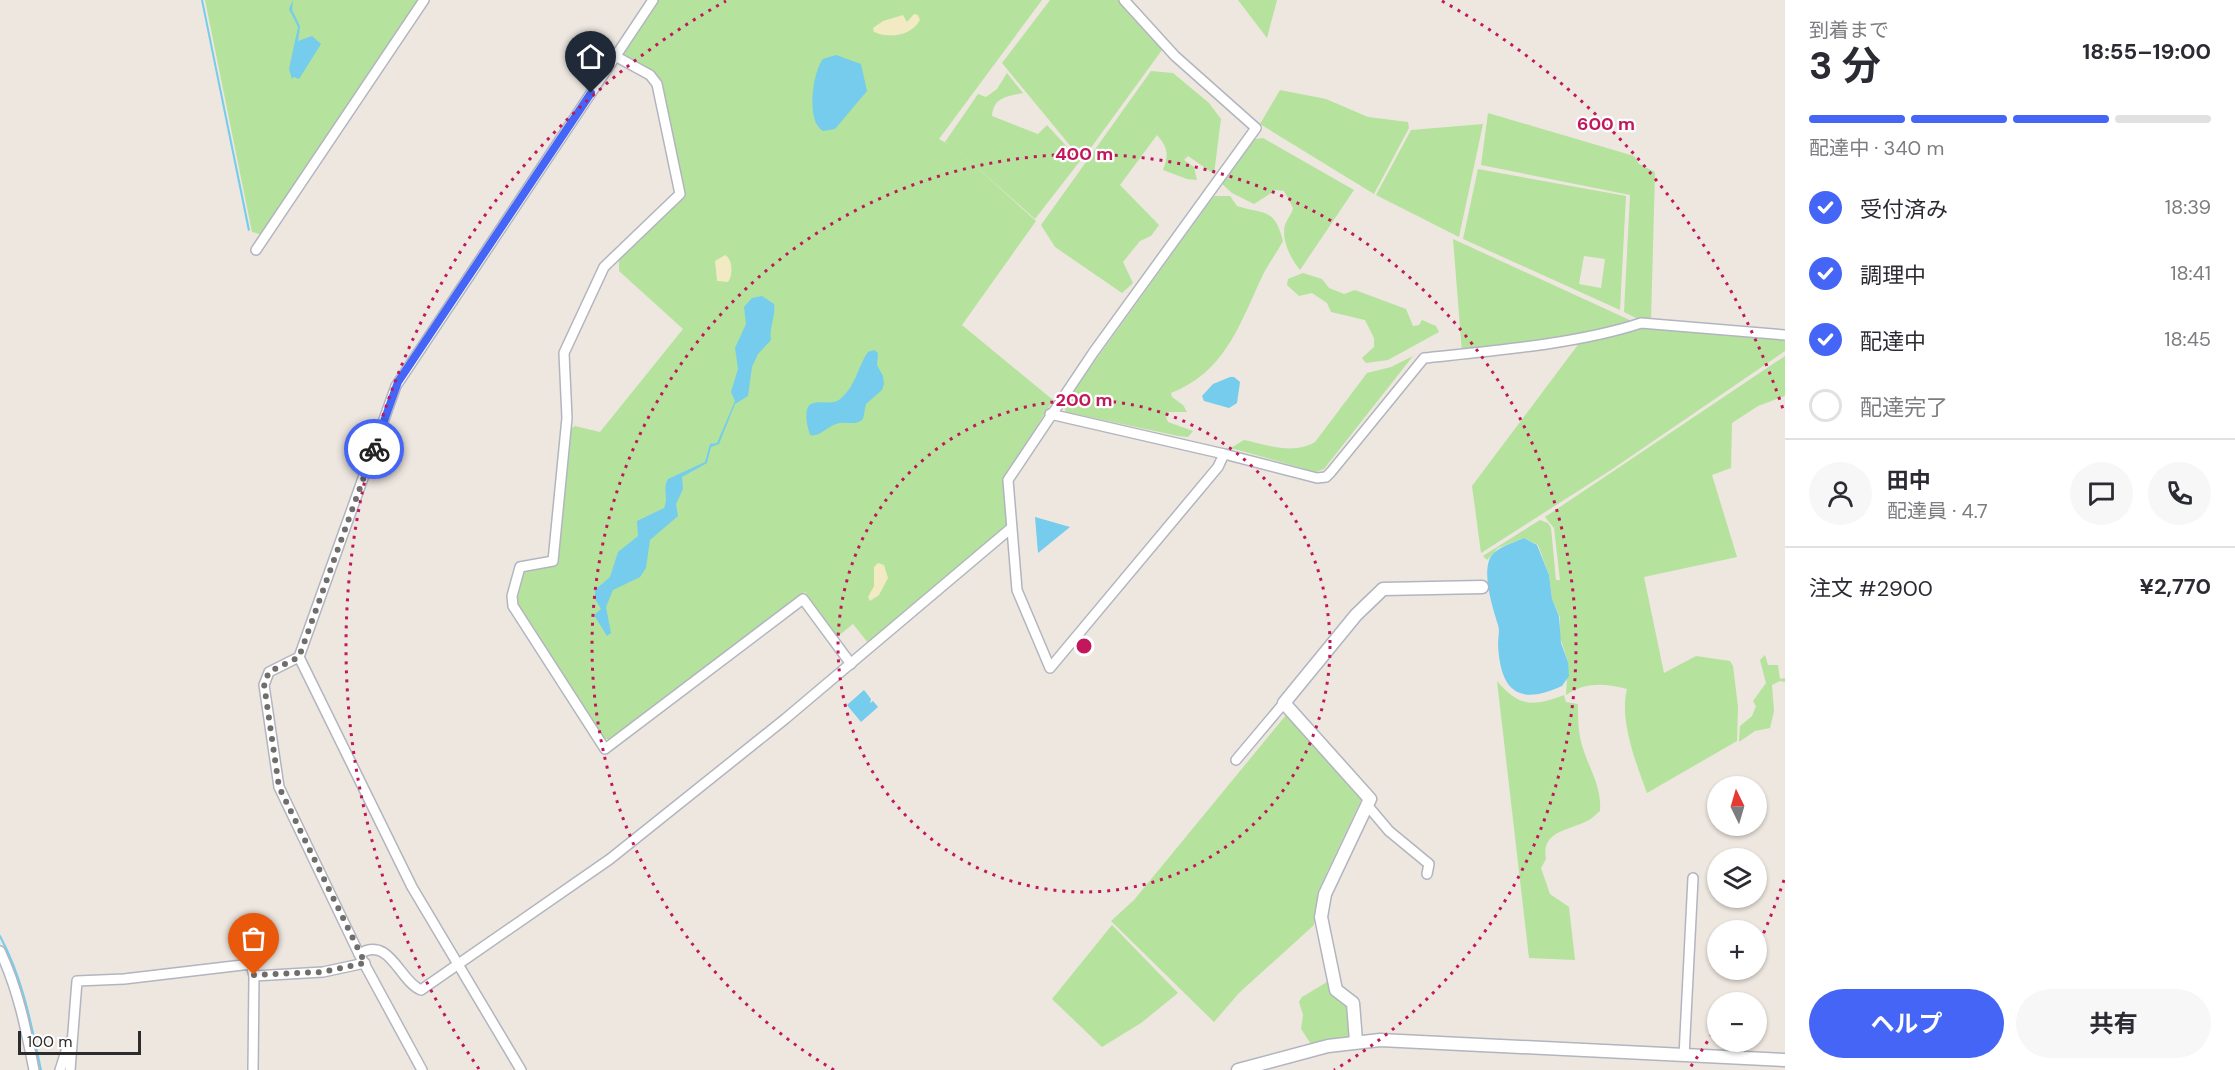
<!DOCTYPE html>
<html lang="ja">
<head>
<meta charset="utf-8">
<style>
	:root { --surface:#fff; --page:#f7f7f7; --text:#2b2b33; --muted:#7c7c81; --line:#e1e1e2; --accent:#4465f6 }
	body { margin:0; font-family:"DM Sans","Noto Sans JP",sans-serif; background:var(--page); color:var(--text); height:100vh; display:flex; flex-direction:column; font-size:22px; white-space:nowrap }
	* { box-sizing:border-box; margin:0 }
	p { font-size:20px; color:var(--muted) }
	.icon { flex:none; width:33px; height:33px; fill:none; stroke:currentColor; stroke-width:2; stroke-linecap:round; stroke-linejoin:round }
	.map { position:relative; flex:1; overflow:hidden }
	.side { display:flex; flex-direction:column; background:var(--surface); width:450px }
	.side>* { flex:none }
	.needle { width:39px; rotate:355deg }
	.controls { position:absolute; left:1707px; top:776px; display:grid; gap:12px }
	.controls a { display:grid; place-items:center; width:60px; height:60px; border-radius:50%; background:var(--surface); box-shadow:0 2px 4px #0004; font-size:30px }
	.scale { position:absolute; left:18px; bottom:15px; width:123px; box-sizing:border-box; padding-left:6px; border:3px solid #2c2c2c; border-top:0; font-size:16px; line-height:21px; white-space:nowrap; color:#2c2c2c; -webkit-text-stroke:4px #fff; paint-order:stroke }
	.pin { position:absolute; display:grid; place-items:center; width:51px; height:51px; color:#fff; margin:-62px -26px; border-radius:50% 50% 50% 0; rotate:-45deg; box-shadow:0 0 6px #0007 }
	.pin .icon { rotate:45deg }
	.courier { position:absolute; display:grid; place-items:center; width:60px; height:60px; margin:-30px; border:4px solid #4465f6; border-radius:50%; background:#fff; color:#222; box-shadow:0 2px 8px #0007 }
	.head em { font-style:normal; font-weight:700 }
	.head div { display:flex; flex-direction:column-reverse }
	.head { display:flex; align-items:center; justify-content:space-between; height:102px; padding:0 24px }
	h1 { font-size:39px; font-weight:700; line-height:45px }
	.bar { display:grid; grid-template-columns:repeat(4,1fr); gap:9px 6px; align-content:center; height:72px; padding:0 24px }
	.bar i { height:8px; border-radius:4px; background:var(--line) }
	.bar .selected { background:var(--accent) }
	.bar p { grid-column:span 4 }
	.line { display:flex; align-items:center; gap:15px; padding:0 24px; border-top:2px solid var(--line) }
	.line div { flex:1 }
	.round { display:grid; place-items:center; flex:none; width:63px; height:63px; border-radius:32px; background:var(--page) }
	ol { padding:0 24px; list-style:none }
	li { display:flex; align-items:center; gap:18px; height:66px }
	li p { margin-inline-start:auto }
	li .icon { padding:6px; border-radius:50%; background:var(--accent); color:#fff; stroke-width:4 }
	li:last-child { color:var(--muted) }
	li i { width:33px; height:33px; border:3px solid var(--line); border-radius:50% }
	.primary-button { display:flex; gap:12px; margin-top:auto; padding:12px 24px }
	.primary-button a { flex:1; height:69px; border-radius:36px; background:var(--accent); color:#fff; font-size:24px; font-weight:700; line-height:69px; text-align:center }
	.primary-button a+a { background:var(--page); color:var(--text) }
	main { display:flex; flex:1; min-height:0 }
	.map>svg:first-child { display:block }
</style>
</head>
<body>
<main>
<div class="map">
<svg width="1785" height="1070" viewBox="0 0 1785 1070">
	<rect width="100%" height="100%" fill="#ede7df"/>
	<!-- green -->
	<g fill="#b5e29d" fill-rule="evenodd">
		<path d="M205 0H418L263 235 252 232Z"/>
		<path d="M657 0H1042L939 139 948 144 945 142 978 94 986 97 997 89 1007 73 1023 93C1006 97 994 97 992 116L1038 134 1047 125 1080 161 1035 219 954 147 1036 221 962 325 1053 400 1005 478 1003 487 1007 527 869 644 853 624 837 637 805 592 610 739H604L517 604 522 572 556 565 570 429 575 426 600 432 683 329 619 271V260L686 195 660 80 654 72 622 54Z"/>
		<path d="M1050 0H1119L1162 50 1082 160 1002 63Z"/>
		<path d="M1238 0H1277L1267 38Z"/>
		<path d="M1151 71 1173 73 1209 103 1221 119 1214 174 1188 156 1184 160 1194 167 1197 180 1187 179 1163 170C1169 154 1168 148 1157 135L1120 185 1159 225 1151 236 1140 241 1123 262 1133 283 1122 293 1055 247 1041 225Z"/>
		<path d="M1280 90 1326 99 1368 117 1408 122 1409 128 1374 194 1260 124Z"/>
		<path d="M1488 113 1634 156 1639 164 1655 172 1651 321H1642L1624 312 1630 195 1481 165Z"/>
		<path d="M1483 124 1459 237 1376 195 1411 130Z"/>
		<path d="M1263 138 1354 190 1300 270C1291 259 1281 240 1285 225 1287 219 1292 214 1293 208L1284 191 1276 190 1254 204 1232 193 1221 183 1255 139Z"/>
		<path d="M1478 169 1626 196 1620 310 1463 239ZM1584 256 1605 259 1601 288 1579 284Z"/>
		<path d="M1214 196H1230L1237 206C1265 215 1274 207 1283 241 1276 254 1266 267 1260 281 1239 327 1223 373 1171 393L1172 397 1183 405 1187 412H1169L1166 417 1168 422 1193 431 1188 437 1178 436 1066 412 1063 405Z"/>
		<path d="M1453 239 1634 322 1621 327 1462 352Z"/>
		<path d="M1303 273 1322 279 1329 288 1344 294 1355 290 1406 309 1413 326 1419 325 1422 320 1436 326 1439 332 1388 360 1366 363 1362 358 1374 347V338L1365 320 1331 312 1327 303 1312 293 1299 296 1287 285 1288 279Z"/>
		<path d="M1642 325 1785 337V351L1611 470 1481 553 1472 486 1583 338Z"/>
		<path d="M1413 356 1324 469 1316 472 1231 448 1244 440C1268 445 1293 455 1315 442L1367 373 1391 367Z"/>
		<path d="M1785 356V396L1758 406 1732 423 1731 468 1712 475 1737 557 1644 577 1664 673 1696 656 1730 661 1733 666 1738 707 1737 741 1647 793C1636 763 1619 720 1627 689 1605 683 1585 682 1566 695L1568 662 1560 637V617L1552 599 1549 575 1538 545 1524 538 1498 548 1487 560 1483 556 1540 520 1548 523 1551 528 1556 580H1560L1554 528 1545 517Z"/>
		<path d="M1765 655 1768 665H1778L1780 679 1785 678V682L1780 681 1772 685 1774 711 1770 728 1755 731 1739 742 1740 726 1752 716 1756 706 1753 701 1766 683 1760 660Z"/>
		<path d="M1497 681C1519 707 1533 707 1564 695L1566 702 1578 704C1578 715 1578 727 1580 737 1585 764 1602 782 1600 811 1595 815 1591 820 1585 822 1566 831 1541 832 1546 859L1541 868 1550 894 1569 907 1575 960 1529 958Z"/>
		<path d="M1286 715 1362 798 1318 891 1314 925 1239 993 1214 1022 1111 921 1134 900Z"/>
		<path d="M1112 925 1178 993 1141 1023 1102 1047 1052 999Z"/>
		<path d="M1327 982 1330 994 1347 1007 1349 1038 1311 1044 1301 1029 1303 1015 1299 1002 1302 997Z"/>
	</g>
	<!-- sand -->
	<g fill="#f1eac3">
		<path d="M914 14 918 15 920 20C911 36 890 39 874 32L873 28 883 21 903 15 907 22Z"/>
		<path d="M725 255C733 259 733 276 728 282L717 281 715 261Z"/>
		<path d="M878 563 884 565 888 578 879 595 870 601 868 597 874 586V567Z"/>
	</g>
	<!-- water -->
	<g fill="#75ccec">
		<path d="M201 0H203L250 230 248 231Z"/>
		<path d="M293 0 292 10 300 26 298 41 312 36 321 44 299 79 294 77 292 79 289 69 298 27 289 9Z"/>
		<path d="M836 55 861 64 867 91 835 129 823 131C806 122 812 73 823 59Z"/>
		<path d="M762 296 774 304C776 316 769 327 771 340L758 354 752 367 748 396 735 404 719 444 711 447 707 463 682 477 683 489 676 504 678 516 650 540 646 568 640 577 613 590 606 607 611 633 607 636 594 615 601 609 595 599V590L610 577 618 552 638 536 637 521 664 508C669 498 662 489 668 479L705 462 710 444 717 443 735 401 731 392 738 369 735 348 746 324 744 307 752 298Z"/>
		<path d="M874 350 878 353 877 365 883 376 884 384 882 390 866 404 863 419C855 427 845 420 836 424 827 427 819 437 810 435 808 429 804 414 808 407 814 398 830 406 839 400 856 387 857 368 868 352Z"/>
		<path d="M1230 377H1234L1240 382 1237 403 1229 408 1204 401 1202 396 1213 384Z"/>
		<path d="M1035 517 1070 527 1038 553Z"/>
		<path d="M1524 538 1537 545 1549 575 1552 599 1559 616 1561 643 1568 662 1569 676 1562 686C1517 707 1500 689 1498 644 1498 638 1500 631 1498 625 1493 609 1482 575 1490 558 1496 547 1513 543 1524 538Z"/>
		<path d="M864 690 871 699 870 703 873 701 878 707 861 722 847 705Z"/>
	</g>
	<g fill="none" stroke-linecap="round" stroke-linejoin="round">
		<!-- stream -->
		<path stroke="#75ccec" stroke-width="2" d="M0 936C23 979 31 1023 41 1070"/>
		<defs>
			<g id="minor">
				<path d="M1124 0 1175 56 1256 128 1093 353 1008 480 1017 590 1050 668 1218 467 1224 454"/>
				<path d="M615 56 650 75 657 84 680 194 604 267 564 353 567 418 553 561 520 567 512 596 513 606 605 749 803 599 851 664"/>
				<path d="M256 250 424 0"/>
				<path d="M1050 414 1224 454 1317 478 1326 477 1331 472 1424 358C1491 351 1578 344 1641 323L1785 335"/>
				<path d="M299 657 412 887 521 1070"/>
				<path d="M1236 760 1284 703"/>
				<path d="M1367 805 1389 831 1429 864 1427 874"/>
				<path d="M0 951C18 989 26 1029 34 1070"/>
				<path d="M359 954C390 935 399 981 421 990L610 859 785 719 1010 529"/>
				<path d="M254 976 323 972 365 963"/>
				<path d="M1684 1056 1693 878"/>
				<path d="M60 1070 69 1042"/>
				<path d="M70 1070 77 981 124 979 251 964 254 976 253 1070"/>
				<path d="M422 1070 359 954 279 787 264 685 269 672 299 657 396 386 653 0"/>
			</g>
			<g id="tertiary">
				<path d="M1356 1041 1353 1003 1336 990 1321 917 1325 894 1370 799 1284 703 1356 615 1383 589 1482 587"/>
				<path d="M1238 1070 1328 1046 1380 1040 1785 1060"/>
			</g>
		</defs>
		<!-- minor casing -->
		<use href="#minor" stroke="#b2b5bf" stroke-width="12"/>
		<!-- tertiary casing -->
		<use href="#tertiary" stroke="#b2b5bf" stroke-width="15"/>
		<!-- minor -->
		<use href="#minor" stroke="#fff" stroke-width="9"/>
		<!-- tertiary -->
		<use href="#tertiary" stroke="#fff" stroke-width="12"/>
	</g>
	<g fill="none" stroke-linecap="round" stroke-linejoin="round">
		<!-- done -->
		<path stroke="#706d6b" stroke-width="6" stroke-dasharray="0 10.8" d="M254 975 322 972 365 963 279 787 264 684 269 672 299 657 374 449"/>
		<!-- route -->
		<path stroke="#4465f6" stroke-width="8" d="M374 449 398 382 591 93"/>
	</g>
	<!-- distance rings -->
	<g fill="none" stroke="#c2185b" stroke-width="3" stroke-dasharray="3 6">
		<circle cx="1084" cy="646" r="246"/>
		<path d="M834 1070A492 492 0 1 1 1334 1070"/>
		<path d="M1784 880A738 738 0 0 1 1758 946M1717 1026A738 738 0 0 1 1689 1069M479 1069A738 738 0 0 1 726 1M1442 1A738 738 0 0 1 1784 412"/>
	</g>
	<circle cx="1084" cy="646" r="9" fill="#c2185b" stroke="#fff" stroke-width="3"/>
	<g font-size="18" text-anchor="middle" font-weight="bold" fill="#c2185b" stroke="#fff" stroke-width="4.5" stroke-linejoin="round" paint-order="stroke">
		<text x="1606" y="130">600 m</text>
		<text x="1084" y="160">400 m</text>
		<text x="1084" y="406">200 m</text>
	</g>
</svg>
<div class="controls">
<a><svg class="needle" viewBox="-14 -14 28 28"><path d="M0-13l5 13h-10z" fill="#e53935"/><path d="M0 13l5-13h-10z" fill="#7c7c81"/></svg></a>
<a><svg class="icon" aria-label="layers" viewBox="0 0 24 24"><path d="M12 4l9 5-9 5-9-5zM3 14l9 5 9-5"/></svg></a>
<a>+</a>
<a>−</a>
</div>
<div class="scale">100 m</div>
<div class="pin" style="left:254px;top:975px;background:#ea580c"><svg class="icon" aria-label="bag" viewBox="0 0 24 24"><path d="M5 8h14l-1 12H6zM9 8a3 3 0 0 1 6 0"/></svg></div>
<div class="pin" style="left:591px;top:93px;background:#1f2937"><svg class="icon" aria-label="home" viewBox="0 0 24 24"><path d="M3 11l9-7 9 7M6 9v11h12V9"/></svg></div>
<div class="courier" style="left:374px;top:449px"><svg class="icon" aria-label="bike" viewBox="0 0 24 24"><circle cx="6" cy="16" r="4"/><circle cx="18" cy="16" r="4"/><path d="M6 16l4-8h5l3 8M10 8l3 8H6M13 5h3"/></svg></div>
</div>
<section class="side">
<div class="head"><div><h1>3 分</h1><p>到着まで</p></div><em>18:55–19:00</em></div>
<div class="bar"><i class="selected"></i><i class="selected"></i><i class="selected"></i><i></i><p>配達中 · 340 m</p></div>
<ol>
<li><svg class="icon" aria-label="check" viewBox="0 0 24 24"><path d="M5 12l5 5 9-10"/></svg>受付済み<p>18:39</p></li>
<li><svg class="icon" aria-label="check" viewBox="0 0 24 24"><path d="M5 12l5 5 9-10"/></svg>調理中<p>18:41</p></li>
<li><svg class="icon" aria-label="check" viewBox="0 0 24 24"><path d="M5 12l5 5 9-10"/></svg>配達中<p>18:45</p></li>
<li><i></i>配達完了</li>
</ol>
<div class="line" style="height:108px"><a class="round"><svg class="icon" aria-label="person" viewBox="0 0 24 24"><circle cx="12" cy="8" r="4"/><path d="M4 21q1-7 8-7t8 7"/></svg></a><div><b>田中</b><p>配達員 · 4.7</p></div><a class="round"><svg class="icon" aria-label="chat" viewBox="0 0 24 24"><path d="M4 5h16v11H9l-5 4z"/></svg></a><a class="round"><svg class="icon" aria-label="phone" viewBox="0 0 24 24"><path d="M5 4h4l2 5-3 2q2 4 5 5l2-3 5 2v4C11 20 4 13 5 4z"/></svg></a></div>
<div class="line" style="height:78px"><div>注文 #2900</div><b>¥2,770</b></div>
<div class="primary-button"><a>ヘルプ</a><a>共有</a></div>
</section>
</main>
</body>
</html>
